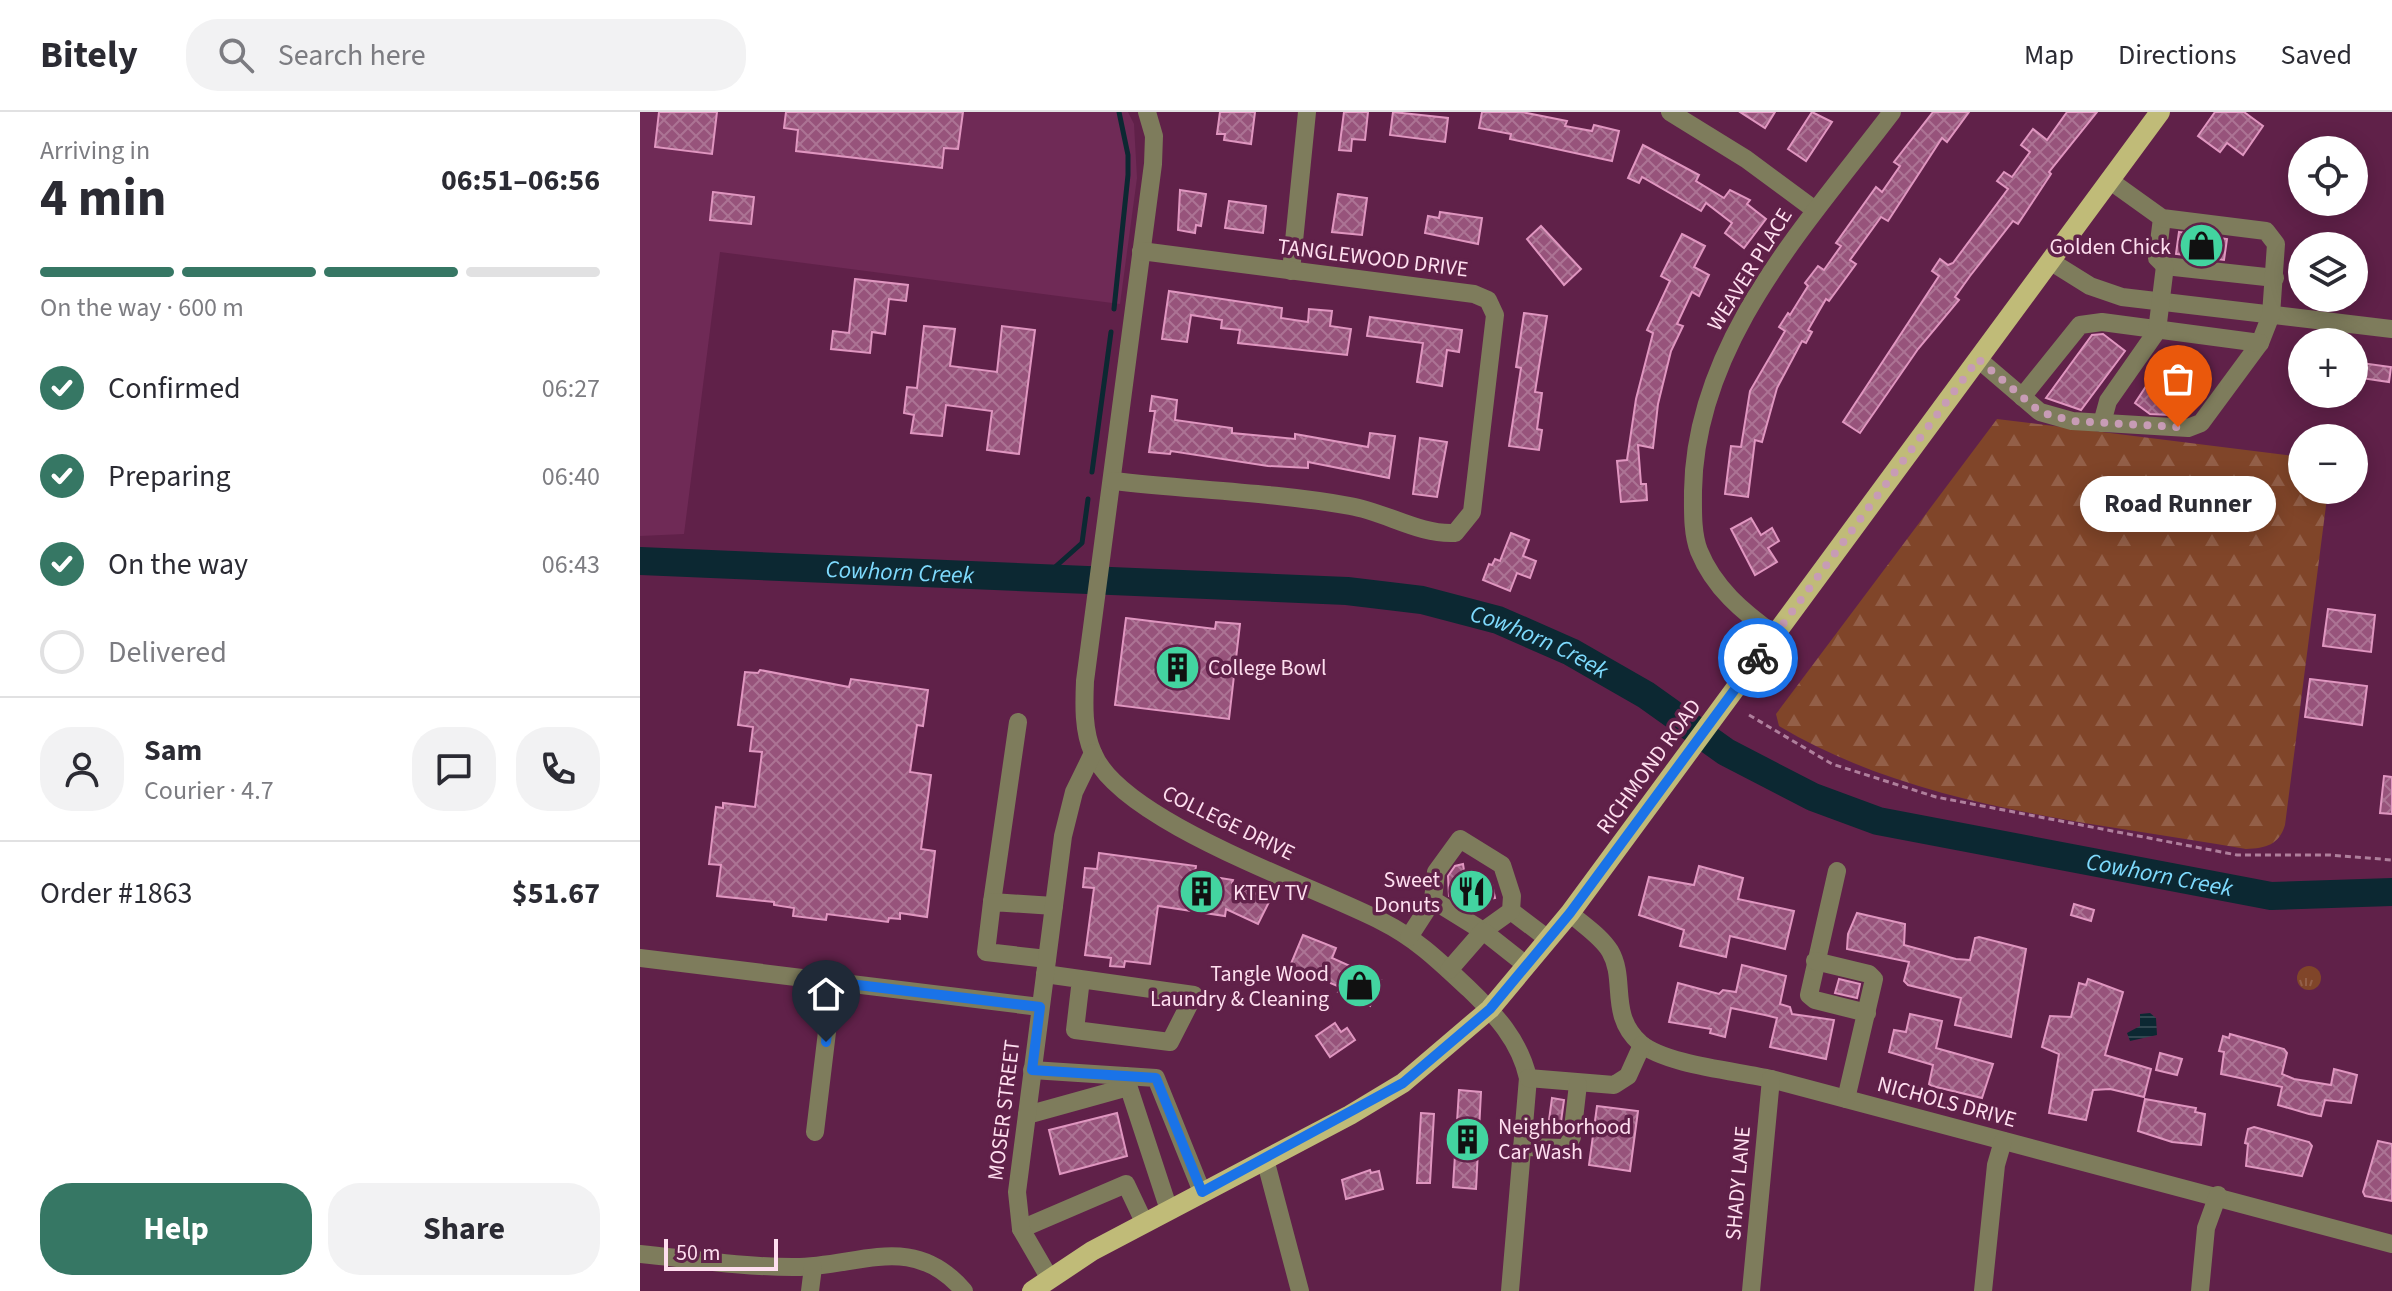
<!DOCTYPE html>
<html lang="en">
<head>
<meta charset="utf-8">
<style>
	:root { --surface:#fff; --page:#f2f2f3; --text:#2b2b33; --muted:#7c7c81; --line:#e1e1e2; --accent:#367764 }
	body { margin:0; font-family:"Source Sans 3",sans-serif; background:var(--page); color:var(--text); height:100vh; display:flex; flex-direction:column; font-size:30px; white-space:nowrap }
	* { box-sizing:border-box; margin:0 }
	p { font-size:26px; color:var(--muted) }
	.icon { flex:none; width:44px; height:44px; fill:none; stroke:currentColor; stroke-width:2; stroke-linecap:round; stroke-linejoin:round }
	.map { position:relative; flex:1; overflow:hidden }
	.details { display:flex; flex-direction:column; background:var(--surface); width:640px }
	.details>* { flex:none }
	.fabs { position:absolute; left:1648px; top:24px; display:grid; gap:16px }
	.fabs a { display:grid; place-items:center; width:80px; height:80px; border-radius:50%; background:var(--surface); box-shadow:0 4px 20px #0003; font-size:40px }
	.scale { position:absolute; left:24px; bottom:20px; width:114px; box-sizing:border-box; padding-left:8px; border:4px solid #fedeef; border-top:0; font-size:22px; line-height:28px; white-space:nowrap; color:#fedeef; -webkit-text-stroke:6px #602149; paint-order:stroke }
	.pin { position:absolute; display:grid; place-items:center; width:68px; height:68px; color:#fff; margin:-82px -34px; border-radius:50% 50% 50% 0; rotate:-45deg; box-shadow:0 0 8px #0007 }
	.pin .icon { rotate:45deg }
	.courier { position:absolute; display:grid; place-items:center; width:80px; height:80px; margin:-40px; border:6px solid #1a73e8; border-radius:50%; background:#fff; color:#222; box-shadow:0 2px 10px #0007 }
	.bubble { position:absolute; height:56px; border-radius:28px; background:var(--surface); box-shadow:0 4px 20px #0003; font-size:26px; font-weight:700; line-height:56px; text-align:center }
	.head em { font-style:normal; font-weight:700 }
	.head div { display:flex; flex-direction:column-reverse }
	.head { display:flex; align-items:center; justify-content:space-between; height:136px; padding:0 40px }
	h1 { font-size:52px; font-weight:700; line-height:60px }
	.bar { display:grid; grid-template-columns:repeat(4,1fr); gap:12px 8px; align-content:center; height:96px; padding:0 40px }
	.bar i { height:10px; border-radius:6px; background:var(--line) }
	.bar .current { background:var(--accent) }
	.bar p { grid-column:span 4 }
	.line { display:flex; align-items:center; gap:20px; padding:0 40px; border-top:2px solid var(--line) }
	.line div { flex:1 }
	.round { display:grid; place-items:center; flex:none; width:84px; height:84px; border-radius:32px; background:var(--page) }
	ol { padding:0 40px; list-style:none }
	li { display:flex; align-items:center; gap:24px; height:88px }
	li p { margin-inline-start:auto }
	li .icon { padding:8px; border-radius:50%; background:var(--accent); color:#fff; stroke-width:4 }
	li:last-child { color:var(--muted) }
	li i { width:44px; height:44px; border:4px solid var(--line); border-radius:50% }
	.action { display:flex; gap:16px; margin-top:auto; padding:16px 40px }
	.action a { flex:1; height:92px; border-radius:32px; background:var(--accent); color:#fff; font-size:32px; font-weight:700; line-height:92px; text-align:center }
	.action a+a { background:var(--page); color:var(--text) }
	header { display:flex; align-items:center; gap:48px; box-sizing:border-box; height:112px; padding:0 40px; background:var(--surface); border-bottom:2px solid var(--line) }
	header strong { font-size:38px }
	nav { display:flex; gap:44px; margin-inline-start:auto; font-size:28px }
	.search { width:560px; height:72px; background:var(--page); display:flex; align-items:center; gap:20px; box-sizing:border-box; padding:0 28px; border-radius:32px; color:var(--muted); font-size:30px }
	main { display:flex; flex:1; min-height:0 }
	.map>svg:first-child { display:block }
</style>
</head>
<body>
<header>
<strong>Bitely</strong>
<div class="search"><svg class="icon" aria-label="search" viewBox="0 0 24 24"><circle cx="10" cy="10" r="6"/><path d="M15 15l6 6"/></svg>Search here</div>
<nav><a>Map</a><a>Directions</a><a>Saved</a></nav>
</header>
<main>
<section class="details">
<div class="head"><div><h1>4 min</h1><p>Arriving in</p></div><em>06:51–06:56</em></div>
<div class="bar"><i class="current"></i><i class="current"></i><i class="current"></i><i></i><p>On the way · 600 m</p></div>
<ol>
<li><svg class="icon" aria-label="check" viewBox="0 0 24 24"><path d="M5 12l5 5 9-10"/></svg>Confirmed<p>06:27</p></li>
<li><svg class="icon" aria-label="check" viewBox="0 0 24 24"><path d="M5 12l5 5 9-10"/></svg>Preparing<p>06:40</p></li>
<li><svg class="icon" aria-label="check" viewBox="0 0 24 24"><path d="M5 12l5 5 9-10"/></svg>On the way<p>06:43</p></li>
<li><i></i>Delivered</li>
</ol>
<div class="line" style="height:144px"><a class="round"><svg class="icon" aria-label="person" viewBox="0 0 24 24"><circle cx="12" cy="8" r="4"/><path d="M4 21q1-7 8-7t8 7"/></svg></a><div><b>Sam</b><p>Courier · 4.7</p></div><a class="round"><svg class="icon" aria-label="chat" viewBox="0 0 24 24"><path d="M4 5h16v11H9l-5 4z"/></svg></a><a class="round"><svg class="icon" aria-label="phone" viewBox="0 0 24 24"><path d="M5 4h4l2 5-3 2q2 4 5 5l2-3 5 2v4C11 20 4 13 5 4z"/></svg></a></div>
<div class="line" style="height:104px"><div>Order #1863</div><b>$51.67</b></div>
<div class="action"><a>Help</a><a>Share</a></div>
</section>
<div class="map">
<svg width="1752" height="1179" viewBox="0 0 1752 1179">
	<defs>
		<pattern id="forest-firs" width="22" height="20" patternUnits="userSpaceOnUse" patternTransform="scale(2)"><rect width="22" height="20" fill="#804529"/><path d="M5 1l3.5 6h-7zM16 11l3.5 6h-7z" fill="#935f48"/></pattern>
		<pattern id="park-tufts" width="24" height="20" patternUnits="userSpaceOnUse" patternTransform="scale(2)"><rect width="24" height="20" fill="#804529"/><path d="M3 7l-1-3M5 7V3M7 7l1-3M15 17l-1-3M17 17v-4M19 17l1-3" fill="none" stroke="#935f48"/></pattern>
		<pattern id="water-rules" width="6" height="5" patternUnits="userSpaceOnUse" patternTransform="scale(2)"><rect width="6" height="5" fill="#0c2832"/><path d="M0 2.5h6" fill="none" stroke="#304750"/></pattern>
		<pattern id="building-cross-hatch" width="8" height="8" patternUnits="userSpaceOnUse" patternTransform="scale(2)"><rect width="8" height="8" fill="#97537b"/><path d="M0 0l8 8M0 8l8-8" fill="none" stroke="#ac7394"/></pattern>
	</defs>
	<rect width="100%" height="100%" fill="#602149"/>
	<!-- built -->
	<path fill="#6f2a56" d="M0 0H488L494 12 497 66 480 192 80 140 44 422 0 424Z"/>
	<!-- forest -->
	<path fill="url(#forest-firs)" d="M1357 307 1662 345V378H1688L1645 713C1639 733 1626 736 1606 737 1449 709 1278 697 1139 614L1136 602Z"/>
	<!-- park -->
	<circle fill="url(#park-tufts)" cx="1669" cy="866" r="12"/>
	<!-- water -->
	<path fill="url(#water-rules)" d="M1510 901 1516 906 1517 923 1490 929 1487 921 1500 914V902Z"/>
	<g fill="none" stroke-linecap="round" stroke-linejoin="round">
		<!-- stream -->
		<g stroke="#0c2832" stroke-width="5">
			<path d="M474 197 488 63V43L479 0"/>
			<path d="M452 360 471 220"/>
			<path d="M405 464 442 431 448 387"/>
		</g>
		<!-- river -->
		<path stroke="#0c2832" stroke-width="28" id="s1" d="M0 449 707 479 782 488 858 508 931 540 1006 583 1086 640 1173 685 1238 709 1631 784 1752 780"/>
	</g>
	<!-- building -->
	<g fill="url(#building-cross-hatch)" stroke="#e096c0" stroke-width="2">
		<path d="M19 0H77L72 42 15 35Z"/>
		<path d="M146 0H323L318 37 304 36 302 56 156 39 158 18 144 16Z"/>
		<path d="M580 0H615L611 32 584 28 585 22H577Z"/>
		<path d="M704 0H728L725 28 712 27 711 39 699 38Z"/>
		<path d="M753 0 808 6 805 30 750 23Z"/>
		<path d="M842 0H882L927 9 925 14 952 19 954 13 979 19 972 49 870 27 871 22 839 16Z"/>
		<path d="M1100 0H1135L1125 16Z"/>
		<path d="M1172 0 1192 10 1166 49 1148 37Z"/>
		<path d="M1293 0H1329L1307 30 1302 26 1248 109 1241 105 1210 148 1216 152 1189 189 1186 187 1168 218 1172 220 1166 231 1162 229 1137 276 1122 330 1115 328 1108 385 1085 382 1091 334 1101 335 1110 279 1145 219 1139 215 1148 201 1150 203 1168 174 1165 171 1178 154 1184 158 1201 134 1196 131 1236 75 1242 80 1260 54 1254 50Z"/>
		<path d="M1427 0H1457L1409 60 1411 62 1378 112 1373 109 1330 164 1315 185 1319 188 1278 237 1220 321 1203 310 1299 164 1292 159 1300 147 1308 153 1313 151 1368 77 1357 69 1364 60 1372 65 1390 40 1381 33 1393 17 1407 28Z"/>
		<path d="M1575 0H1604L1623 14 1603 43 1587 31 1580 40 1558 24Z"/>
		<path d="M1003 33 1059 63 1056 69 1084 86 1090 78 1110 88 1107 92 1126 107 1104 136 1085 121 1092 111 1066 91 1061 99 1002 65 999 71 988 66Z"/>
		<path d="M540 78 566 82 561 114 556 113 555 121 538 118Z"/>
		<path d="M73 80 114 85 111 112 70 108Z"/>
		<path d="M698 82 727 86 722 123 692 120Z"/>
		<path d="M589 89 626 94 623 121 585 116Z"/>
		<path d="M800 100 842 106 838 132 785 121 788 104 799 106Z"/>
		<path d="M901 114 941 157 924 173 887 127Z"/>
		<path d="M1539 120 1587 127 1584 148 1536 142Z"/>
		<path d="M1042 122 1065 134 1054 155 1069 163 1059 184 1052 180 1037 212 1043 214 1031 239 1018 292 1013 336 998 333 1001 372H1006L1007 388 981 390 977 349 987 348 996 287 1013 221 1007 218 1030 169 1021 164Z"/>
		<path d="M215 167 268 173 266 189 249 187 245 222 232 220 230 241 191 237 193 219 209 221Z"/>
		<path d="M529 179 642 196 641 206 668 210 669 197 692 199 690 214 711 217 707 243 598 231 600 218 581 216 582 208 551 203 547 230 522 227Z"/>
		<path d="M884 201 907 204 895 280 902 281 897 317 902 318 899 338 869 334 881 256 876 255Z"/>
		<path d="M730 205 822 218 819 240 807 238 802 274 777 270 783 231 727 224Z"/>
		<path d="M284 214 315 217 310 254 357 260 362 214 395 218 379 342 347 338 352 299 306 293 302 324 271 321 274 303 264 301 267 275 277 276Z"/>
		<path d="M1463 222 1485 239 1441 298 1406 286 1452 223Z"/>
		<path d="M1537 237 1567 256 1530 303 1510 302 1495 291 1524 247 1528 250Z"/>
		<path d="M1714 250 1751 255 1749 270 1714 265Z"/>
		<path d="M512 284 537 288 535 308 592 316V321L655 327V322L728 335 730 321 755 324 749 366 668 350V356L628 354 531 339 530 342 509 340 515 299H510Z"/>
		<path d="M780 326 807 330 797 385 773 382Z"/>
		<path d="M1111 406 1121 423 1132 416 1139 429 1128 436 1137 450 1115 463 1091 417Z"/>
		<path d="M871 421 889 428 883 444 896 449 890 466 877 461 870 479 843 468 849 452 852 453 855 447 860 449Z"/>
		<path d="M1688 497 1735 503 1731 540 1683 534Z"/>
		<path d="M486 506 575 517 576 510 600 512 589 607 475 593Z"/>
		<path d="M120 558 209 575 211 567 288 578 283 614 277 613 270 660 291 663 281 737 295 739 287 805 260 801V807L249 806 248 810 187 802 186 808 153 804 154 796 134 793V790L77 784 81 753 69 752 76 695 83 696V691L115 695 122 640 110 639 113 615 98 613 105 560 118 561Z"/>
		<path d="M1670 567 1727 574 1722 613 1665 605Z"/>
		<path d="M1744 664 1752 665V702L1740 701Z"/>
		<path d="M459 741 556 754 555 762 593 768 592 771 630 788 618 812 586 797 585 804 518 794 510 852 485 849 484 855 470 854 471 846 445 843 454 776 443 775 445 756 457 757Z"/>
		<path d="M823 752 826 772 842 769 843 774 852 772 855 786 823 793 809 784 808 764 815 754Z"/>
		<path d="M1059 754 1103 766 1098 787 1154 799 1145 837 1090 824 1086 845 1040 834 1044 818 999 803 1009 765 1054 773Z"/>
		<path d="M1434 792 1454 798 1451 809 1431 803Z"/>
		<path d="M1217 801 1265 812 1264 833 1316 847 1330 848 1335 826 1339 825 1386 837 1371 925 1315 913 1321 886 1268 873 1264 869 1269 850 1207 837 1208 822Z"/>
		<path d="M663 823 696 836 692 846 741 868 730 894 698 880 700 875 650 854Z"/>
		<path d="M1102 853 1146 864 1140 892 1150 895 1152 902 1194 908 1186 947 1130 935 1137 906 1125 903 1091 896 1085 925 1070 921 1071 917 1029 910 1038 871 1079 882 1083 878 1096 880Z"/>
		<path d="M1199 867 1220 872 1217 886 1195 881Z"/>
		<path d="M1448 867 1483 880 1465 943 1511 957 1504 985 1470 977 1453 978 1446 1008 1409 1001 1419 942 1402 935 1410 904 1431 905 1439 871 1446 873Z"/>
		<path d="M1270 902 1302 909 1296 936 1353 952 1342 986 1292 974 1289 972 1293 953 1249 940 1254 918 1266 920Z"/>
		<path d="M695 911 701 920 707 916 715 928 690 945 676 924Z"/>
		<path d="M1590 922 1644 937 1647 941 1642 962 1654 967 1691 973 1694 957 1717 963 1711 991 1685 988 1681 1004 1669 1002 1638 993 1642 975 1581 962 1584 940 1579 939 1583 924 1589 926Z"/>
		<path d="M1520 941 1542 947 1537 963 1516 958Z"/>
		<path d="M819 978 841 980 836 1077 813 1075Z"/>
		<path d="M912 986 924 988 919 1024 907 1023Z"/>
		<path d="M1505 987 1556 996 1555 1000 1565 1002 1561 1033 1532 1030 1498 1019Z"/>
		<path d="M957 994 998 999 990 1059 949 1053Z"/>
		<path d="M477 1001 487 1044 420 1062 409 1018Z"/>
		<path d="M781 1001 794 1002 790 1071H777Z"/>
		<path d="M1614 1015 1669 1030 1672 1034 1662 1064 1606 1054 1608 1032 1605 1031 1608 1017Z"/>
		<path d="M1738 1029 1752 1032V1089L1725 1084 1723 1080Z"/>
		<path d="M730 1058 731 1061 739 1059 743 1077 706 1087 702 1068Z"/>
	</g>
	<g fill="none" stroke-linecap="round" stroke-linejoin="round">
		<!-- path -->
		<path stroke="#af7f9c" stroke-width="3" stroke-dasharray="6 4" stroke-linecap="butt" d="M1109 603 1192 652 1296 685 1597 743H1690L1752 748"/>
		<!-- minor -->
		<g stroke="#7e7c5c" stroke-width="18">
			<path d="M507 0 514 24 513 52 445 569C444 592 443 619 453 641 481 710 674 774 743 810 777 827 801 851 829 877 855 902 880 929 888 966L870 1179"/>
			<path d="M1030 0 1106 47 1175 98"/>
			<path d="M1522 106 1517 146 1525 154 1635 166"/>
			<path d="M1410 149 1450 174 1482 185 1752 217"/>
			<path d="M651 159 667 0"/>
			<path d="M1338 247 1400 300 1432 309 1548 316 1561 311 1620 231 1631 203 1636 132 1626 119 1522 106 1469 68"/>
			<path d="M1382 285 1440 213 1462 210 1620 231"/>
			<path d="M1462 311 1468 289 1517 219 1525 154"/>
			<path d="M473 369C551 378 632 380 710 394 746 400 779 423 815 421L832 400 855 203 848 188 834 182 501 139"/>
			<path d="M1135 523C1103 500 1074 476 1059 439 1052 421 1053 398 1053 379 1055 230 1167 112 1252 0"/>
			<path d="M1197 759 1169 883 1175 888 1227 901"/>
			<path d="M352 790 378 610"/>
			<path d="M871 799 908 827"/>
			<path d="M930 801C943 813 961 824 970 839 987 868 968 902 1000 931 1026 953 1097 959 1131 967L1752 1132"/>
			<path d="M769 825 793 788 796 760 820 727 862 753 872 784 871 799 843 819 793 788"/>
			<path d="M0 846 400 895"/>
			<path d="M407 847 346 840 352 790 414 794"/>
			<path d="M1175 849 1229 862 1234 867 1206 987"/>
			<path d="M809 858 843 819 886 853"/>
			<path d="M405 862 554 883 530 930 435 918 441 867"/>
			<path d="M392 958 516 966 562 1080"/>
			<path d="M485 964 529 1098"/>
			<path d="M888 966 974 973 988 964 1002 933"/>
			<path d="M387 1003 488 975"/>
			<path d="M175 1020 193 870"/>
			<path d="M882 1035 926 1036 932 1025 938 972"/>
			<path d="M625 1047 660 1179"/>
			<path d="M381 1117 486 1072 504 1110"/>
			<path d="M0 1142C50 1147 102 1155 153 1155 217 1156 272 1118 324 1179"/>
			<path d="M410 1167 381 1117 377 1080 423 724 434 680 453 641"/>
			<path d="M170 1179 173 1155"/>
			<path d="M1111 1179 1131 967"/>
			<path d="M1343 1179 1356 1053 1363 1029"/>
			<path d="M1560 1179 1566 1116 1578 1083"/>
		</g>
		<!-- major -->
		<path stroke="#c0bb78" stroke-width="20" d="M392 1179 452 1139 710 1003 763 971 850 897 930 801 1520 0"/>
	</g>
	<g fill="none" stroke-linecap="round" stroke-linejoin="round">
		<!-- done -->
		<path stroke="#c79cb5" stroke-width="8" stroke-dasharray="0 14.4" d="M1118 546 1338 247 1400 300 1432 309 1538 315"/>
		<!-- route -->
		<path stroke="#1a73e8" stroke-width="10" d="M186 930 193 870 400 895 392 958 516 966 562 1080 763 971 850 897 930 801 1118 546"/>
	</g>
	<!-- icons -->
	<defs>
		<symbol id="shop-disc" viewBox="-11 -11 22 22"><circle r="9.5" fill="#43d4a0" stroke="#602149"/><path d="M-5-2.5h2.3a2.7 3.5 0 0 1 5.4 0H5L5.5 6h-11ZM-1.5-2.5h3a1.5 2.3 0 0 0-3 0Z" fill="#111"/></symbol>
		<symbol id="building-disc" viewBox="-11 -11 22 22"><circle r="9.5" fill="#43d4a0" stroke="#602149"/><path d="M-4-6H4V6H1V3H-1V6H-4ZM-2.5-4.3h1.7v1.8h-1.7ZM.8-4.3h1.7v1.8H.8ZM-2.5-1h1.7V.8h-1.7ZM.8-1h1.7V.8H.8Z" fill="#111"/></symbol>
		<symbol id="restaurant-disc" viewBox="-11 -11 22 22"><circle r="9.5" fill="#43d4a0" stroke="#602149"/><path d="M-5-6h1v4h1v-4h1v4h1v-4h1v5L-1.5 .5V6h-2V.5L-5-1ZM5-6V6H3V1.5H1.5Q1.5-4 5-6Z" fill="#111"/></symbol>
	</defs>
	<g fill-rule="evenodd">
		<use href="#shop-disc" x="1536" y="108" width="51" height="51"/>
		<use href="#building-disc" x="512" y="530" width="51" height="51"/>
		<use href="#building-disc" x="536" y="754" width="51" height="51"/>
		<use href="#restaurant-disc" x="806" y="754" width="51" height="51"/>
		<use href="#shop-disc" x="694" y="848" width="51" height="51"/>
		<use href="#building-disc" x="802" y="1002" width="51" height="51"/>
	</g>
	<g text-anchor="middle" stroke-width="7" stroke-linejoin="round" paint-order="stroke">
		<!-- poi labels -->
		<g font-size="22" fill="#fedeef" stroke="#602149" text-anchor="end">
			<text x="1531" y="142">Golden Chick</text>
			<text x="568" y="563" text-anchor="start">College Bowl</text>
			<text x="800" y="775">Sweet<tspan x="800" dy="25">Donuts</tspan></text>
			<text x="593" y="788" text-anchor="start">KTEV TV</text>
			<text x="689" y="869">Tangle Wood<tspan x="689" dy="25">Laundry &amp; Cleaning</tspan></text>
			<text x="858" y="1022" text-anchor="start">Neighborhood<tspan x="858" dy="25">Car Wash</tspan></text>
		</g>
		<!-- street labels -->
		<g font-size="22" fill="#fedeef" stroke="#602149">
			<text transform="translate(733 145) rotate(7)" y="8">TANGLEWOOD DRIVE</text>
			<text transform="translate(1109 157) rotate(-58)" y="8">WEAVER PLACE</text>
			<text transform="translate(1008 654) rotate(-54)" y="8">RICHMOND ROAD</text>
			<text transform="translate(589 710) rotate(26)" y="8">COLLEGE DRIVE</text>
			<text transform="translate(1307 989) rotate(15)" y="8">NICHOLS DRIVE</text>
			<text transform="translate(363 998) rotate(-83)" y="8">MOSER STREET</text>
			<text transform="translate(1097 1071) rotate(-85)" y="8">SHADY LANE</text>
		</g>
		<!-- water labels -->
		<g font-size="24" font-style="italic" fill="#7edafd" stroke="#602149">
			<text dy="8" stroke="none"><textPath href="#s1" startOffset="260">Cowhorn Creek</textPath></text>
			<text dy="8" stroke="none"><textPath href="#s1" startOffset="908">Cowhorn Creek</textPath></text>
			<text dy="8" stroke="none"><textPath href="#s1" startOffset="1580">Cowhorn Creek</textPath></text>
		</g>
	</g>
</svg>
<div class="fabs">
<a><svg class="icon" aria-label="locate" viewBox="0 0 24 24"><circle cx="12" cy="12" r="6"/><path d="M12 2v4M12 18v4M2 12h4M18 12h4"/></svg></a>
<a><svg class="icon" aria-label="layers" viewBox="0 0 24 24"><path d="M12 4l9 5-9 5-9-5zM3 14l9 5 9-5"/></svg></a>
<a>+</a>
<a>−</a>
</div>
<div class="scale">50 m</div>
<div class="pin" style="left:1538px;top:315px;background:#ea580c"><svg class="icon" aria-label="bag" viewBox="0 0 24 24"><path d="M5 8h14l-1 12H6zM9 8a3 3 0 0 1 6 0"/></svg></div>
<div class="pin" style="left:186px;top:930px;background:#1f2937"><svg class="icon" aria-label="home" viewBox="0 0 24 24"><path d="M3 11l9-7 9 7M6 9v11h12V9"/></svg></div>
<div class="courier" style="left:1118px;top:546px"><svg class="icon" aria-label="bike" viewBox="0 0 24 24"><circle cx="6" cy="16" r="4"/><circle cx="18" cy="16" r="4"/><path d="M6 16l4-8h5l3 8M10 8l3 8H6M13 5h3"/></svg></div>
<div class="bubble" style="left:1440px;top:364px;width:196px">Road Runner</div>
</div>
</main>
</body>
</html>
